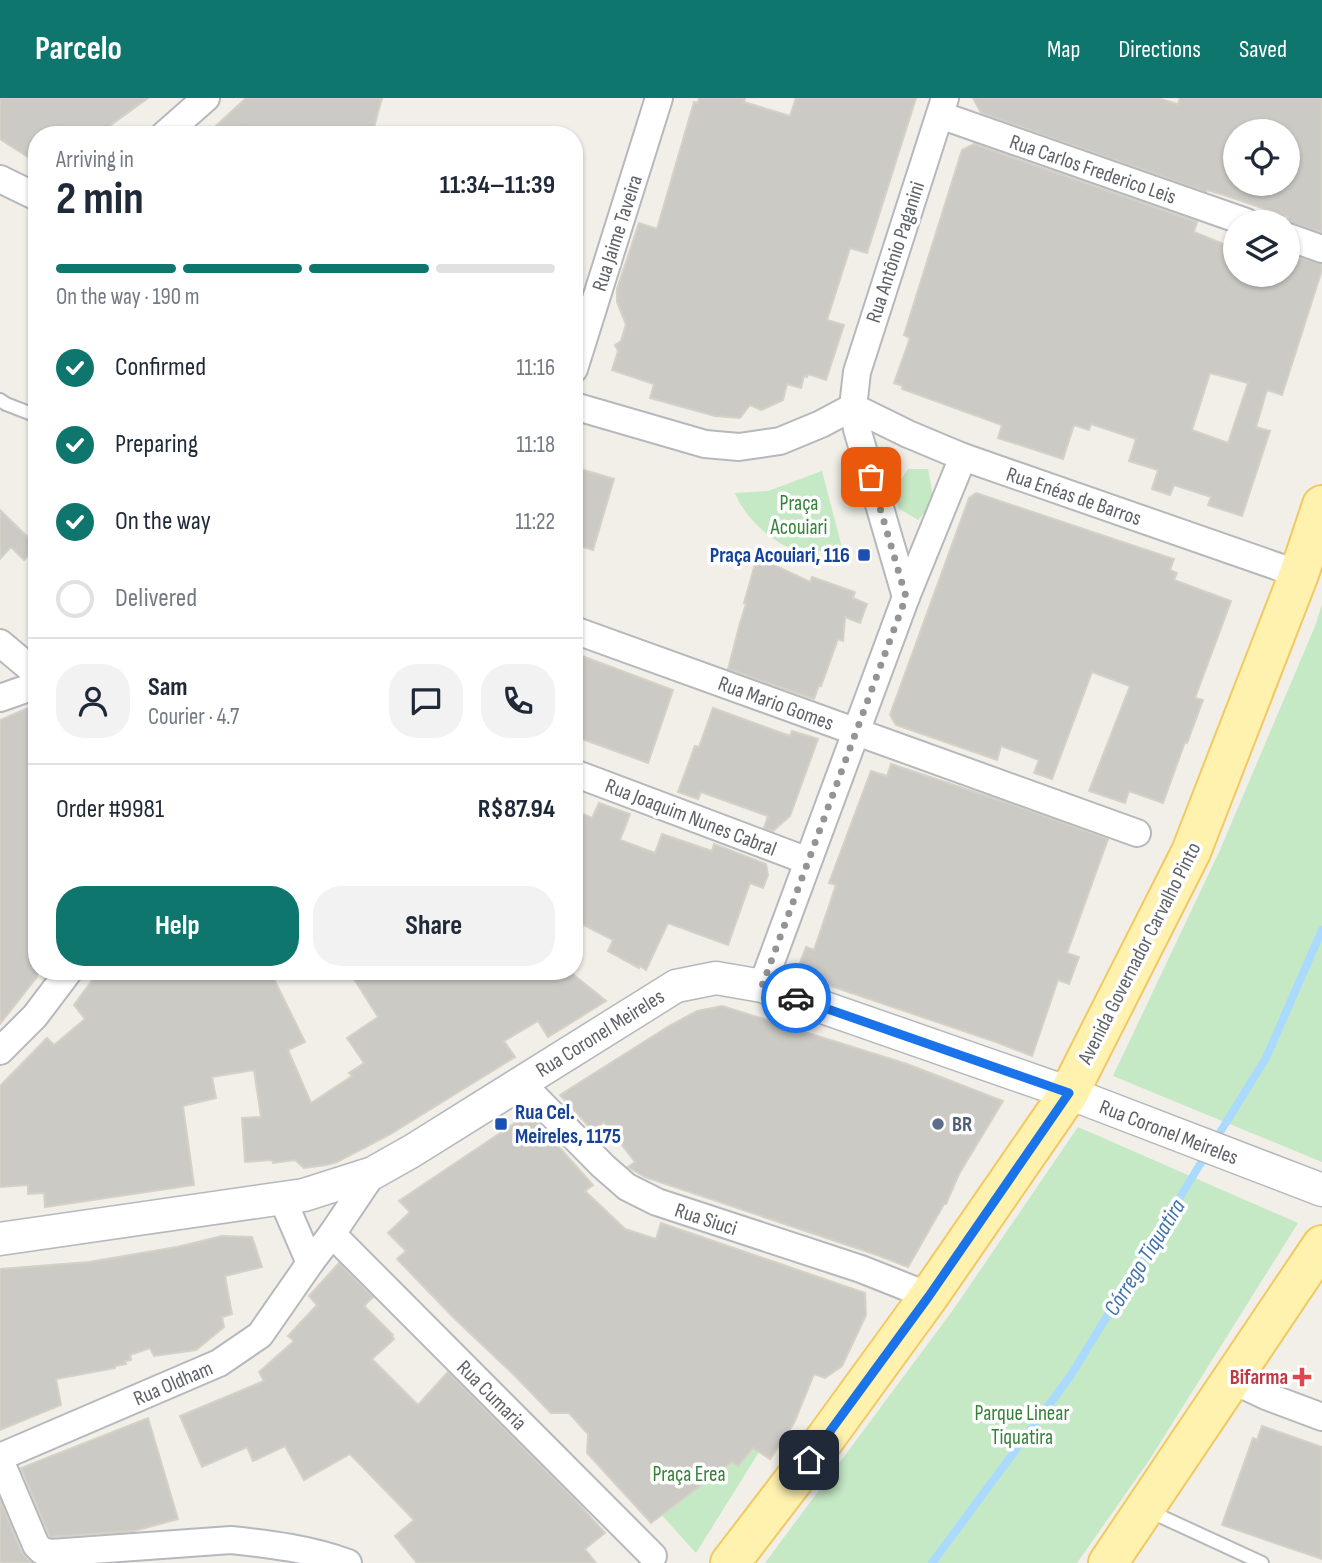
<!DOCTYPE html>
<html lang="en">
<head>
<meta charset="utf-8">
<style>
	:root { --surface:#fff; --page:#f2f2f3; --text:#1f2937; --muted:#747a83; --line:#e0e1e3; --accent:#0f766e }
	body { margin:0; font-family:"Sofia Sans Condensed",sans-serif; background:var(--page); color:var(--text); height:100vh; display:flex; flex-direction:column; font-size:26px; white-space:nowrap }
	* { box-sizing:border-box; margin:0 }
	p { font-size:23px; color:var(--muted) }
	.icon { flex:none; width:38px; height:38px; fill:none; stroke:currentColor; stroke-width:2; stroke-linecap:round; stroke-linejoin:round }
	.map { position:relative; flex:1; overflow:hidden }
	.panel { position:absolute; left:28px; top:28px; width:555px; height:854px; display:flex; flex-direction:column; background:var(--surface); border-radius:28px; box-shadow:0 2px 5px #0004 }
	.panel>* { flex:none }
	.buttons { position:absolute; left:1223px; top:21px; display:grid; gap:14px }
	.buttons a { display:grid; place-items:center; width:77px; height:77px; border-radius:50%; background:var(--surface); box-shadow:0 2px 5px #0004; font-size:35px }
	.pin { position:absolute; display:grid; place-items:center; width:60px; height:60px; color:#fff; margin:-30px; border-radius:14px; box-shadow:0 4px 10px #0006 }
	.courier { position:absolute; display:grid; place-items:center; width:70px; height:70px; margin:-35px; border:5px solid #1a73e8; border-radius:50%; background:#fff; color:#222; box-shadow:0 2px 9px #0007 }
	.summary em { font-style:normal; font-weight:700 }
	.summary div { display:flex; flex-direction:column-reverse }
	.summary { display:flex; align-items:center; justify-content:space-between; height:119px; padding:0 28px }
	h1 { font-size:46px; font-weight:700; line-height:52px }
	.bar { display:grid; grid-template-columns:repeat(4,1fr); gap:10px 7px; align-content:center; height:84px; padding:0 28px }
	.bar i { height:9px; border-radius:5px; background:var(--line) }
	.bar .selected { background:var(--accent) }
	.bar p { grid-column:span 4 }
	.line { display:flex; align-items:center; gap:18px; padding:0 28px; border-top:2px solid var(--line) }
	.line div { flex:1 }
	.round { display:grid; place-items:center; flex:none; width:74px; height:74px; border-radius:28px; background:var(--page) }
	ol { padding:0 28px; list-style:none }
	li { display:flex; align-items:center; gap:21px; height:77px }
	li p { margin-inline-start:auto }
	li .icon { padding:7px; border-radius:50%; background:var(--accent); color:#fff; stroke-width:4 }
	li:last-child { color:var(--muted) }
	li i { width:38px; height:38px; border:4px solid var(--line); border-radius:50% }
	.action { display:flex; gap:14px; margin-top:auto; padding:14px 28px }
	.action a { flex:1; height:80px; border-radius:28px; background:var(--accent); color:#fff; font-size:28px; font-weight:700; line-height:80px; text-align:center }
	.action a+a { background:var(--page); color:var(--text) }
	header { display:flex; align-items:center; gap:42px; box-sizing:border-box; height:98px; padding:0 35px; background:var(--accent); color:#fff }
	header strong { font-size:33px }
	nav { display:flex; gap:38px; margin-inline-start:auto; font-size:24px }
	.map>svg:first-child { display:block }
</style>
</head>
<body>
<header>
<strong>Parcelo</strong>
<nav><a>Map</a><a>Directions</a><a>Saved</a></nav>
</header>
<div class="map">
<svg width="1322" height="1465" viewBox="0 0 1322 1465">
	<rect width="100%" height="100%" fill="#f1efe8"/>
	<!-- green -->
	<g fill="#c5e8c5">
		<path d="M908 371H928L934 404 918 422 898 410 895 391Z"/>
		<path d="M822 373 842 450C831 451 820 454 809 454 780 454 745 421 735 395L768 393Z"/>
		<path d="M1322 506V1064L1113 978 1220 752 1316 526Z"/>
		<path d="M1078 1029 1298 1125 1150 1361 1077 1465H765L953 1212Z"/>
		<path d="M769 1338 696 1455 621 1372Z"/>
	</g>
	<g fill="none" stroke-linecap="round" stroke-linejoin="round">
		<!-- stream -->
		<g stroke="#aadaff" stroke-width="8">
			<path d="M1214 1044 1266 960 1322 832"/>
			<path d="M932 1465 1071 1277 1207 1055"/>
		</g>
	</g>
	<!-- building -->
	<g fill="#cccac5" stroke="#d6d1c6" stroke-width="2" fill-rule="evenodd">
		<path d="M0 0H148L111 27 117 37H37V65L0 41Z"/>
		<path d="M246 0H382L372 37H263L242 29 239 37H206Z"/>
		<path d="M699 0H745L744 4 790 18 796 0H916L867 155 850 150 827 222 844 227 826 282 808 276 807 279 804 278 801 290 787 286 783 302 781 303 761 312 750 307 740 320 715 318 650 300 654 286 612 272 618 253 615 247 621 243 626 226 617 204V191L639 125 657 131 694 4 698 5Z"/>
		<path d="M973 0H1157L1178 6 1180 0H1322V134L1288 124V119L1227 98 1207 92 1206 94 981 15ZM1236 33H1288V86H1236Z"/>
		<path d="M974 46 1197 124 1194 134 1236 151V177H1288V156L1322 166V172L1282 297 1267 292 1256 329 1270 333 1242 418 1208 407 1211 399 1174 387 1170 397 1152 391 1158 372 1129 363 1136 341 1091 326 1089 332 1074 327 1063 361 998 340 1002 327 902 291 903 288 894 285 910 240 904 237 962 52ZM1210 275 1248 285 1228 345 1192 332Z"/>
		<path d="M574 369 614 381 593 452 574 446Z"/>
		<path d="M976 395 1174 461 1170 472 1177 475 1174 482 1231 503 1195 600 1203 602 1187 645 1185 644 1163 705 1129 693 1125 705 1089 693 1130 588 1092 574 1052 681 1034 675 1039 662 1001 648 997 662 896 627 890 617 969 400Z"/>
		<path d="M0 412 37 448 24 462 11 449 0 461Z"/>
		<path d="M757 459 810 484 812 479 855 494 853 500 867 506 860 525 845 519 843 543 838 541 821 588 819 587 814 601 728 571 740 525 746 506 744 505Z"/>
		<path d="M574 555 673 592 648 665 574 638Z"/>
		<path d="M37 606V879L0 926V622Z"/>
		<path d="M713 610 790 638 792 633 818 641 790 718 773 733 764 730 768 718 701 694 698 701 678 694 695 648 699 649Z"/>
		<path d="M891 666 1014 707 1108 741 1067 855 1079 859 1069 886 1058 882 1032 958 996 944 804 879 798 870 806 849 814 852 836 787 829 785 871 673 887 678Z"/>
		<path d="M599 705 630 716 620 742 655 755 662 736 712 753 714 746 766 766 768 777 763 790 750 785 728 847 668 825 646 872 640 868 639 870 608 853 613 842 574 822V712L592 720Z"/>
		<path d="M99 873H270L305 944 288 952 311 1005 352 978 349 975 364 965 347 940 378 919 349 873H569L606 903 548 939 538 923 504 943 515 959 389 1037 337 1064 326 1067 304 1070 295 1062 273 1065 272 1062 245 1064 242 1020 261 1019 254 972 212 979 216 1000 183 1008 194 1087 45 1109 44 1095 28 1096V1087L0 1089V988L47 940 54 947 85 921 74 907Z"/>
		<path d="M722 908 907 966 1003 1003 959 1076 946 1106H944L908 1169 877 1157 645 1079 628 1069 635 1064 604 1024 593 1033 560 997 669 928 697 913Z"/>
		<path d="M521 1021 536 1023 593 1087 585 1093 625 1131 656 1141 661 1125 865 1195 866 1217 842 1268 825 1280 814 1276 794 1325 770 1361 753 1350 738 1368 732 1364 651 1425 587 1355 588 1336 569 1315H551L513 1276 454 1220 397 1161 406 1153 388 1135 410 1114 399 1103Z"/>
		<path d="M222 1138 252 1139 262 1169 225 1178 232 1216 222 1219 224 1229 196 1252 154 1258 150 1250 130 1257 131 1262 125 1263 126 1266 115 1268V1270L56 1281 61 1307 0 1332V1171L89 1164 177 1149Z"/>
		<path d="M339 1165 373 1199 364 1208 393 1237 392 1238 394 1241 372 1261 418 1307 448 1274 573 1400 605 1435 585 1451 596 1465H417L395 1438 414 1422 350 1356 304 1382 285 1348 253 1363 247 1349 202 1369 180 1318 264 1283 259 1274 294 1243 288 1238 317 1207 309 1198Z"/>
		<path d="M148 1320 178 1421 134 1433 50 1439 21 1370Z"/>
		<path d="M1262 1328 1322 1349V1461L1222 1427 1253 1340 1257 1342Z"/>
		<path d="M0 1402 21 1453 32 1465H0Z"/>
	</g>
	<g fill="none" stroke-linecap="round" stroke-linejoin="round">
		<defs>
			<g id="service">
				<path d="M0 302 6 306 37 318"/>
				<path d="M1149 1413 1262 1465"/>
			</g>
			<g id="minor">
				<path d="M940 17 1246 124"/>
				<path d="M164 37 206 0"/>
				<path d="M0 81 37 99"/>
				<path d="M1288 139 1322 151"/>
				<path d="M574 271 659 0"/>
				<path d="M574 308 705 346 739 349 780 343 821 326 853 309"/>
				<path d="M853 309 908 336 963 359 1299 476"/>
				<path d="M906 499 857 331 853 309 857 274 945 0"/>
				<path d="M574 532 1137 735"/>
				<path d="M0 545 37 576"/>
				<path d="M0 600 37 587"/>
				<path d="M574 675 808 763"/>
				<path d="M762 888 906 499 963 359"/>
				<path d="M0 953 35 918 69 873"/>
				<path d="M520 984 603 1068 627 1089 657 1104 861 1171 929 1198"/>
				<path d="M282 1100 310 1165 332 1136 373 1075"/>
				<path d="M332 1136 653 1458"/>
				<path d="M1232 1282 1266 1298 1322 1319"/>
				<path d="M0 1359 219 1265 260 1237 310 1165"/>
				<path d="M0 1362 36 1447 42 1453 51 1455 231 1442C270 1446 311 1451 348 1465"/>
			</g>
			<path id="tertiary" d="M0 1141 304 1097 373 1075 412 1053 676 888 716 880 762 888 1069 995 1322 1092"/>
			<g id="primary">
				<path d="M730 1465 825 1341 929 1198 1069 995 1191 754 1299 476 1322 407"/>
				<path d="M1108 1465 1322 1147"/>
			</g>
		</defs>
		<!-- service casing -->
		<use href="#service" stroke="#b5b8bc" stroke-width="16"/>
		<!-- minor casing -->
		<use href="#minor" stroke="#b5b8bc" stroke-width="30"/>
		<!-- tertiary casing -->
		<use href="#tertiary" stroke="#b5b8bc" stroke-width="35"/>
		<!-- primary casing -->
		<use href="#primary" stroke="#f2c960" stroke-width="42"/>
		<!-- service -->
		<use href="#service" stroke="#fff" stroke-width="12"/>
		<!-- minor -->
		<use href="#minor" stroke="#fff" stroke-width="26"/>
		<!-- tertiary -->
		<use href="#tertiary" stroke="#fff" stroke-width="32"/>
		<!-- primary -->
		<use href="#primary" stroke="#fff2af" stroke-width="38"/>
	</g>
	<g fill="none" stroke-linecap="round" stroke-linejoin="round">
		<!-- done -->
		<path stroke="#929495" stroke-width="7" stroke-dasharray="0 12.6" d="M796 900 762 888 906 499 871 379"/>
		<!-- route -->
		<path stroke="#1a73e8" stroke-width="9" d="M796 900 1069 995 929 1198 809 1362"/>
	</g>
	<!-- markers -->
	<g fill="#1a4fb4" stroke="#fff" stroke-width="2.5">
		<rect x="857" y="450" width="14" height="14" rx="3.5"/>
		<rect x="494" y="1019" width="14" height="14" rx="3.5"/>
	</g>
	<circle fill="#5c6f8a" stroke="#fff" stroke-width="2.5" cx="938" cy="1026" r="7"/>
	<path fill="#e0444e" stroke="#fff" stroke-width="2.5" d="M1298.5 1268.5h7v7h7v7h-7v7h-7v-7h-7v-7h7z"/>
	<g text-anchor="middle" stroke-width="7" stroke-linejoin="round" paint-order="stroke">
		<!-- street labels -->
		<g font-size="21" fill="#5f6368" stroke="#fff">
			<text transform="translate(1093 71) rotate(19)" y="7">Rua Carlos Frederico Leis</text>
			<text transform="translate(617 135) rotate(-72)" y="7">Rua Jaime Taveira</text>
			<text transform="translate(895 154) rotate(-72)" y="7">Rua Antônio Paganini</text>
			<text transform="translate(1074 398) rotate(19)" y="7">Rua Enéas de Barros</text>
			<text transform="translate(776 605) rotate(20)" y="7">Rua Mario Gomes</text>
			<text transform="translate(691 719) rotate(21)" y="7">Rua Joaquim Nunes Cabral</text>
			<text transform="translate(1139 855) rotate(-63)" y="7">Avenida Governador Carvalho Pinto</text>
			<text transform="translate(600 935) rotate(-32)" y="7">Rua Coronel Meireles</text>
			<text transform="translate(1169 1034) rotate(21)" y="7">Rua Coronel Meireles</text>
			<text transform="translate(706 1121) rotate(18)" y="7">Rua Siuci</text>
			<text transform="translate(173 1285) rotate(-23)" y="7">Rua Oldham</text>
			<text transform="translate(492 1297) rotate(45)" y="7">Rua Cumaria</text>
		</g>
		<!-- park labels -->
		<g font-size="21" fill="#348238" stroke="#fff">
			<text x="799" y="412">Praça<tspan x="799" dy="24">Acouiari</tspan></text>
			<text x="1022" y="1322">Parque Linear<tspan x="1022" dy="24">Tiquatira</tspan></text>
			<text x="689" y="1383">Praça Erea</text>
		</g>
		<!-- transit labels -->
		<g font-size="21" font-weight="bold" fill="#164399" stroke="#fff" text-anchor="end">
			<text x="850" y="464">Praça Acouiari, 116</text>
			<text x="515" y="1021" text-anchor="start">Rua Cel.<tspan x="515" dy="24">Meireles, 1175</tspan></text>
		</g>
		<!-- service labels -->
		<g font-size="21" font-weight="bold" fill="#4e5e75" stroke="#fff" text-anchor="start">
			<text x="952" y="1033">BR</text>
		</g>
		<!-- health labels -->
		<g font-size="21" font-weight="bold" fill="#be3a42" stroke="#fff" text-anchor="end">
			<text x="1288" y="1286">Bifarma</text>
		</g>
		<!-- water labels -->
		<g font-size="23" font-style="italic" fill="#4174aa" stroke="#fff">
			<text transform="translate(1144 1159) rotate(-58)" y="8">Córrego Tiquatira</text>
		</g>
	</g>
</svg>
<div class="buttons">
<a><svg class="icon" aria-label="locate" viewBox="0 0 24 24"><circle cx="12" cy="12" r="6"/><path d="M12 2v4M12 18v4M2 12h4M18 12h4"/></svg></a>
<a><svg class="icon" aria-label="layers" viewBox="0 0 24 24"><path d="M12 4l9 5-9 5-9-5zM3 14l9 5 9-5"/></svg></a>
</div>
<div class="pin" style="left:871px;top:379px;background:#ea580c"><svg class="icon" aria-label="bag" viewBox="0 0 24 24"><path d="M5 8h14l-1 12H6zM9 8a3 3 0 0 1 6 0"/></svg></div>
<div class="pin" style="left:809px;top:1362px;background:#1f2937"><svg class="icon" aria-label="home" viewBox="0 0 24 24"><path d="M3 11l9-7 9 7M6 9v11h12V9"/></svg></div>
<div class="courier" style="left:796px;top:900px"><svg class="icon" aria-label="car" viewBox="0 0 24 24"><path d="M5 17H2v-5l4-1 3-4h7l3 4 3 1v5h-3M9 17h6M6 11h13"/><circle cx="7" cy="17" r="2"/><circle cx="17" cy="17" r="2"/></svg></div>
<section class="panel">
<div class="summary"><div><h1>2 min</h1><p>Arriving in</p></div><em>11:34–11:39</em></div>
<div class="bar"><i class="selected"></i><i class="selected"></i><i class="selected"></i><i></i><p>On the way · 190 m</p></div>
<ol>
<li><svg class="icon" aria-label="check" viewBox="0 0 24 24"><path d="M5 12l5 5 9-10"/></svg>Confirmed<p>11:16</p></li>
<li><svg class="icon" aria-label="check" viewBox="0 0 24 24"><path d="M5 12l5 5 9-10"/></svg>Preparing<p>11:18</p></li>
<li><svg class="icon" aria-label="check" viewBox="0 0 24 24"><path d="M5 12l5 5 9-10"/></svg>On the way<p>11:22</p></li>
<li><i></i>Delivered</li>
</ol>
<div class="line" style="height:126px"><a class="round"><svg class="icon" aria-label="person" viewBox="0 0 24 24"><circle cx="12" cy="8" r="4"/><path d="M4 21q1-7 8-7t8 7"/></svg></a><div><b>Sam</b><p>Courier · 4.7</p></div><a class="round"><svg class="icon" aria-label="chat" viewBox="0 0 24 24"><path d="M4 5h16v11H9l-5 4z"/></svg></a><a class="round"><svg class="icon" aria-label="phone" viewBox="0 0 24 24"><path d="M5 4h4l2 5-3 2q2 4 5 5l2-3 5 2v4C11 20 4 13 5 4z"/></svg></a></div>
<div class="line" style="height:91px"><div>Order #9981</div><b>R$87.94</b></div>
<div class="action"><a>Help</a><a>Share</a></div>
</section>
</div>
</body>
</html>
